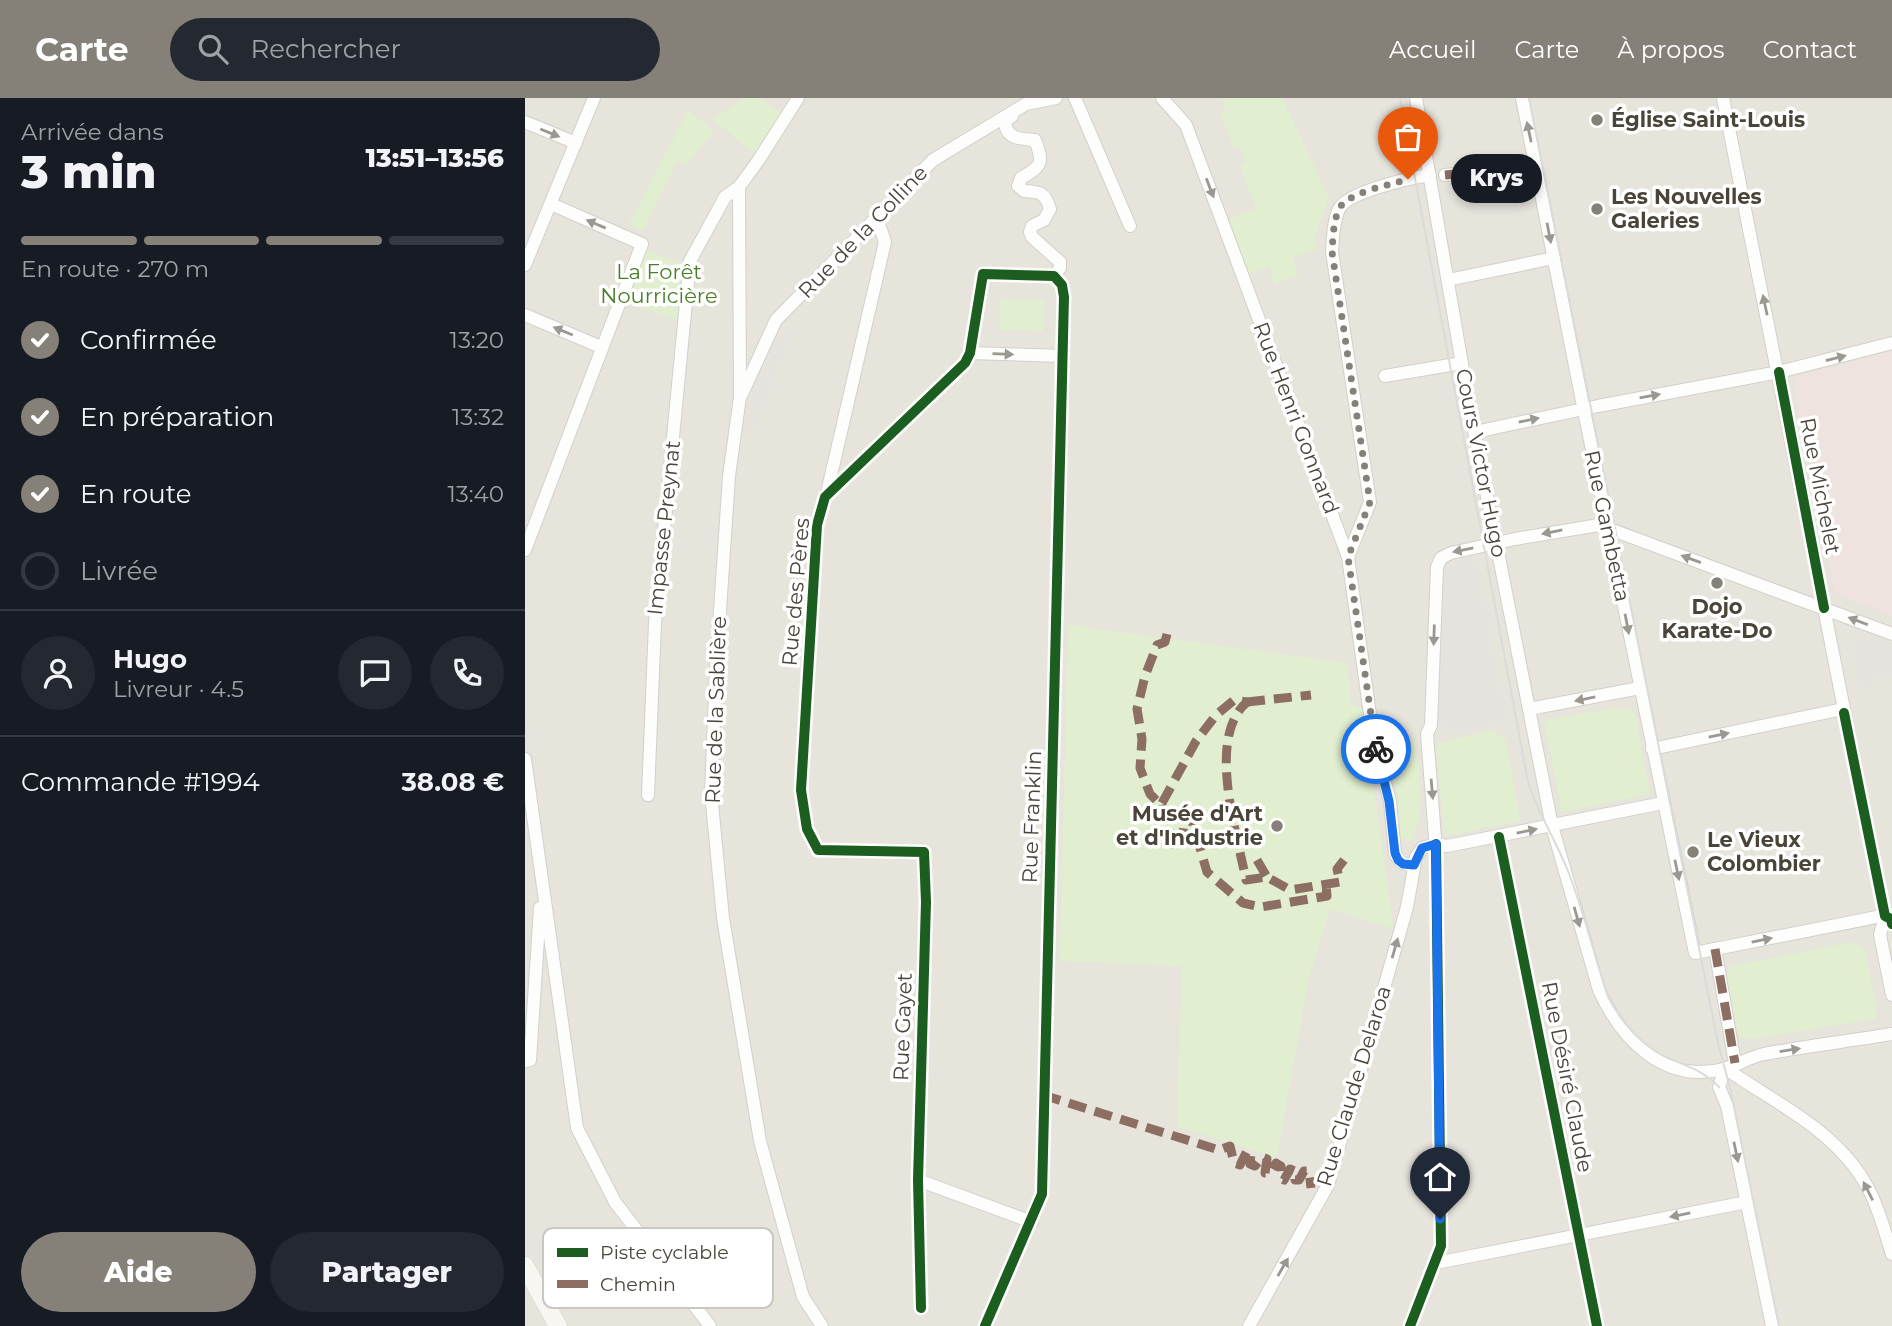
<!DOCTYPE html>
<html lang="fr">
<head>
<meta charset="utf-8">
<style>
	:root { --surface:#171b24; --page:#242831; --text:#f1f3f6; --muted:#9ea1a6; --line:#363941; --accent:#868178 }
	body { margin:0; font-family:Montserrat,sans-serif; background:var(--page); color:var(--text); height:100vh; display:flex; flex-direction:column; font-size:26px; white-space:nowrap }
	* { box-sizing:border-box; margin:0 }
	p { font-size:23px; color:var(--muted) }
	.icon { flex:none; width:38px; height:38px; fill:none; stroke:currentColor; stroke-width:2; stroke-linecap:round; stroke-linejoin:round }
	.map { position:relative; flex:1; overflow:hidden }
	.drawer { display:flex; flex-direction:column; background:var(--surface); width:525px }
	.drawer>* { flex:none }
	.pin { position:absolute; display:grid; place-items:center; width:60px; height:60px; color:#fff; margin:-72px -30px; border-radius:50% 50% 50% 0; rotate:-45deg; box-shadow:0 0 7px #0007 }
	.pin .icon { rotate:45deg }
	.courier { position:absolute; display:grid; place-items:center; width:70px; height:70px; margin:-35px; border:5px solid #1a73e8; border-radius:50%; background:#fff; color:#222; box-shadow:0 2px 9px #0007 }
	.bubble { position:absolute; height:49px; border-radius:24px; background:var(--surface); box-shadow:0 4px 10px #0003; font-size:23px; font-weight:800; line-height:49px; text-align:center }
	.overview em { font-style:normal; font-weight:800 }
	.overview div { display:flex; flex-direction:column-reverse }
	.overview { display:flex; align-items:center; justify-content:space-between; height:119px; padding:0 21px }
	h1 { font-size:46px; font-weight:800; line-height:52px }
	.bar { display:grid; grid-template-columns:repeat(4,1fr); gap:10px 7px; align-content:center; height:84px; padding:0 21px }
	.bar i { height:9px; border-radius:5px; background:var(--line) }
	.bar .active { background:var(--accent) }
	.bar p { grid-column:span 4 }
	.line { display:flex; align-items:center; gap:18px; padding:0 21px; border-top:2px solid var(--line) }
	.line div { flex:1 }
	.round { display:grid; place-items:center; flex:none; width:74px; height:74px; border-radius:37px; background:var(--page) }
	ol { padding:0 21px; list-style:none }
	li { display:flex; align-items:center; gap:21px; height:77px }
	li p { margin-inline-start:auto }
	li .icon { padding:7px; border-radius:50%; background:var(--accent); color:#fff; stroke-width:4 }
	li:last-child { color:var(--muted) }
	li i { width:38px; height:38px; border:4px solid var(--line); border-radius:50% }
	.button { display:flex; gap:14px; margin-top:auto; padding:14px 21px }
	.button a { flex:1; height:80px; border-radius:42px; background:var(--accent); color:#fff; font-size:28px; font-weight:800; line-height:80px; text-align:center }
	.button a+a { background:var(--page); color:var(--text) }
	header { display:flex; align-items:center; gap:42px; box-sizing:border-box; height:98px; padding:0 35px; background:var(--accent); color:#fff }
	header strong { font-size:33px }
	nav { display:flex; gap:38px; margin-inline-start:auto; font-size:24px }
	.search { width:490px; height:63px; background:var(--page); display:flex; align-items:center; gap:18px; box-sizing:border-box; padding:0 24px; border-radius:38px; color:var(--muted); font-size:26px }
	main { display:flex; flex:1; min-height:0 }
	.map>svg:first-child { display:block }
</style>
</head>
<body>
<header>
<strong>Carte</strong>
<div class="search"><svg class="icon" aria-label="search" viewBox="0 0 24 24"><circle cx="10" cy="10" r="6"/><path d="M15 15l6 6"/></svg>Rechercher</div>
<nav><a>Accueil</a><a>Carte</a><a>À propos</a><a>Contact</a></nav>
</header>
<main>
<section class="drawer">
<div class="overview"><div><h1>3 min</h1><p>Arrivée dans</p></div><em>13:51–13:56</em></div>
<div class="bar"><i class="active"></i><i class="active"></i><i class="active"></i><i></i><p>En route · 270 m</p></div>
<ol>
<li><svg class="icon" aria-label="check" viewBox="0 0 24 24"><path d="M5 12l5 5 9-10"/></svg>Confirmée<p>13:20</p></li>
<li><svg class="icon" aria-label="check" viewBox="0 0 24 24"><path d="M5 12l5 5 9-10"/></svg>En préparation<p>13:32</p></li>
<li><svg class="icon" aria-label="check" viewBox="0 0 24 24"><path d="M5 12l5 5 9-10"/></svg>En route<p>13:40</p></li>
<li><i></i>Livrée</li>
</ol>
<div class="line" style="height:126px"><a class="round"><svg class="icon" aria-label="person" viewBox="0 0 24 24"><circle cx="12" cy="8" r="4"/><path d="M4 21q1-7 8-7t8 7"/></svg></a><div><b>Hugo</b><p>Livreur · 4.5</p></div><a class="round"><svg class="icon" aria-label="chat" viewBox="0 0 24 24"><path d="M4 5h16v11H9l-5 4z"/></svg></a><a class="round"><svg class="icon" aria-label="phone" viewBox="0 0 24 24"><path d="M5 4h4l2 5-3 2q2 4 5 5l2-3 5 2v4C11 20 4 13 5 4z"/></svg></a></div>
<div class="line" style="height:91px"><div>Commande #1994</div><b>38.08 €</b></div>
<div class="button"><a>Aide</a><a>Partager</a></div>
</section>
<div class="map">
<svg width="1367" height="1228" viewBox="0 0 1367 1228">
	<rect width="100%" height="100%" fill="#f4f2ee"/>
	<!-- residential -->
	<rect fill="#e7e4dc" x="0" y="0" width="1367" height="1228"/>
	<!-- medical -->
	<path fill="#eee3df" d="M1367 253V518L1310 495 1296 426 1306 408 1298 367 1281 354 1268 285 1272 278Z"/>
	<!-- green -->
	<g fill="#e1eecf">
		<path d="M218 0H240L239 3 256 15 229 56 188 21Z"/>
		<path d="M697 0H757L804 100 789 140 792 151 768 159 773 178 750 186 744 169 724 175 703 122 731 110 715 67 721 64 715 49 709 51 695 14 701 11Z"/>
		<path d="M163 12 189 33 160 68 153 63 118 133 104 126Z"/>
		<path d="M120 151 161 168 156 223 100 203Z"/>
		<path d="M475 201 519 202 518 233 474 232Z"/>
		<path d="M543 527 822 565 826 606 836 610 838 613 868 826 866 830 805 811 783 883 752 1060 652 1028 657 868 535 863Z"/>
		<path d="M1094 609 1097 612 1106 610 1110 614 1125 696 1037 714 1019 623Z"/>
		<path d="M969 632 981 643 995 723 919 738 911 645Z"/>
		<path d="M891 643C894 672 904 724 882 747V740H875L872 693 860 654 864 648Z"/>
		<path d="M1325 844 1334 847 1340 854 1352 911 1350 921 1233 940 1219 941 1214 939 1201 878 1204 869Z"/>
	</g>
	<!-- parking -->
	<g fill="#e6e3df">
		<path d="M254 234 265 237 256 267 252 266 235 326 228 334H220L223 309Z"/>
		<path d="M951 458 982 625 923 636 921 627 911 628 917 477 919 471 926 464Z"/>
		<path d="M1341 536 1367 546V579L1346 571 1348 587 1335 589 1327 547Z"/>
		<path d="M0 604 14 701 0 703Z"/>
	</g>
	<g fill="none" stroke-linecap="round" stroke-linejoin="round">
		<defs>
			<g id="street">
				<path d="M550 0 605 128"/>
				<path d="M637 0 661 27 823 459 849 645 865 703 870 755C874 765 879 767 889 767"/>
				<path d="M891 0 945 312 1027 728 1074 892C1097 942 1139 986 1199 971 1212 967 1225 959 1239 956 1281 948 1325 943 1367 936"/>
				<path d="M997 0 1057 303 1170 855 1367 816"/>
				<path d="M1198 0C1254 272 1306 545 1360 818L1355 837 1367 897"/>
				<path d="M487 18 480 23C480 41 496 41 510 42 519 65 517 68 496 80L493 88 499 93C515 94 520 94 525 111L519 122 507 128 505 134 507 139 535 164V170L529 178"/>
				<path d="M0 24 51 45"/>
				<path d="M920 77 1011 68"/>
				<path d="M214 89 215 299 204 378 191 572 186 695 198 820 235 1043 278 1199 297 1228"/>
				<path d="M0 167 69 0"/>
				<path d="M923 182 1029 160"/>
				<path d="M0 217 76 249"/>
				<path d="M445 255 538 258"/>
				<path d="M860 278 937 265"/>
				<path d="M217 296 251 222 408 62 501 6 531 0"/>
				<path d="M950 334 1073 308 1254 274 1367 245"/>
				<path d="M301 399 360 144 352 120"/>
				<path d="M0 452 117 146 26 106"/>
				<path d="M823 459 845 404 807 154C808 140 808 124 814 111 822 94 885 80 905 77"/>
				<path d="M1004 611 1115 590"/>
				<path d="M1127 651 1318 611"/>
				<path d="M0 661 52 1030 90 1104 185 1228"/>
				<path d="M123 697 130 525 165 163 200 99 214 89 233 63 273 0"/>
				<path d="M974 739 1072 1228"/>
				<path d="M911 746 922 748 1138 705"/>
				<path d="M1190 851 1210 965"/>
				<path d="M0 963 5 962 15 810"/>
				<path d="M1200 970 1194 989 1202 1008 1247 1228"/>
				<path d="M1200 970C1251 1006 1312 1032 1343 1090 1354 1110 1360 1135 1367 1156"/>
				<path d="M393 1082 507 1124"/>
				<path d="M911 1165 1222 1104"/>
				<path d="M396 1210 393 1082 401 804 399 754 293 752 282 731 276 692 292 427 300 399 440 265 445 255 458 176 529 178 537 187 539 199 517 1096 460 1228"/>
				<path d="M724 1228 803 1087 882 809 891 759 897 750 911 746"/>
				<path d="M885 1228 916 1148 912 766 902 636 906 627 912 469 916 460 926 455 990 441 1074 427 1367 536"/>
			</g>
			<path id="secondary" d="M0 1168 33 1228"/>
		</defs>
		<!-- street casing -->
		<use href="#street" stroke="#d2d0cb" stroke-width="14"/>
		<!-- secondary casing -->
		<use href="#secondary" stroke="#d3cfc5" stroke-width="19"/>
		<!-- street -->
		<use href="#street" stroke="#fdfdfc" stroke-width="12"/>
		<!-- secondary -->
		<use href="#secondary" stroke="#f7f6f1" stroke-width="18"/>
		<!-- tram -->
		<g stroke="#dbdbda" stroke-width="2">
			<path d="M875 0 1003 684C1013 715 1031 743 1043 773 1059 814 1069 857 1083 899 1097 925 1115 947 1143 960 1162 968 1179 973 1194 989"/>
			<path d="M1004 0 1193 945 1206 994 1254 1228"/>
		</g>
		<!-- quiet -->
		<g stroke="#8d6e63" stroke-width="9" stroke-dasharray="18 9" stroke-linecap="butt">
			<path d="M920 77 1011 68"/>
			<path d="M642 536 640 544 632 547 620 578 612 611 617 641 615 670 625 696 636 707 671 643 691 617 709 602 722 604C681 639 712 735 721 782L742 779 765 792 815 784 812 771 819 762"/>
			<path d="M722 604 786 597"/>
			<path d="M636 707 652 752 656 750 660 718 666 719 682 774 718 805 736 809 802 798 801 787"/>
			<path d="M732 762 742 779"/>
			<path d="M1190 851 1210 965"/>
			<path d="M518 997 694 1052 705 1048 709 1065 715 1067 722 1053 726 1055 725 1066 730 1068 737 1059 742 1061 740 1075H745L751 1065 756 1068 757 1081 759 1082 765 1071 770 1073V1082H774L779 1073H784L786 1090"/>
		</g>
		<defs>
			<g id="cycleway">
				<path d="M1254 274 1299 510"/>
				<path d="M1319 615 1360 818 1366 821 1367 826"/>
				<path d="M974 739 1072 1228"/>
				<path d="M396 1210 393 1082 401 804 399 754 293 752 282 731 276 692 292 427 300 399 440 265 445 255 458 176 529 178 537 187 539 199 517 1096 460 1228"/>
				<path d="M885 1228 916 1148 911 746"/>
			</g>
		</defs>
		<!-- cycleway casing -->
		<use href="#cycleway" stroke="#fff" stroke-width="15"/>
		<!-- cycleway -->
		<use href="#cycleway" stroke="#1b5e20" stroke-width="10"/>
	</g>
	<!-- one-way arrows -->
	<defs><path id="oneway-solid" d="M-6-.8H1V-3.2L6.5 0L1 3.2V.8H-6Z" transform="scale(1.75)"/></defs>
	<g fill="#9b9791">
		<use href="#oneway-solid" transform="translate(1004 34) rotate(-102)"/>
		<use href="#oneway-solid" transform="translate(25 35) rotate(22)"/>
		<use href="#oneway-solid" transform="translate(685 90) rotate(69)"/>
		<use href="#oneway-solid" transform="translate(71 126) rotate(-157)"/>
		<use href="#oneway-solid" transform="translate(1024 135) rotate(79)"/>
		<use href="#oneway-solid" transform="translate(1240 207) rotate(-102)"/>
		<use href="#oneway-solid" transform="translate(38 233) rotate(-158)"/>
		<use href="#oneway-solid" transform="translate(478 256) rotate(2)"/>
		<use href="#oneway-solid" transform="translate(1311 260) rotate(-14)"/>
		<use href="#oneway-solid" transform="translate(1125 298) rotate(-10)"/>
		<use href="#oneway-solid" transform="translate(1004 322) rotate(-12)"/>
		<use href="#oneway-solid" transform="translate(1027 434) rotate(169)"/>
		<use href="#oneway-solid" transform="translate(938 452) rotate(168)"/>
		<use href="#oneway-solid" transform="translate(1166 461) rotate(-160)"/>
		<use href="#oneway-solid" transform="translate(1333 523) rotate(-159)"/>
		<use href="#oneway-solid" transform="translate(1102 526) rotate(79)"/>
		<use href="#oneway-solid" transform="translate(909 537) rotate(92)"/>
		<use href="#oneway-solid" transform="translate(1060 601) rotate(169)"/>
		<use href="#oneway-solid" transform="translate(1194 637) rotate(-12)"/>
		<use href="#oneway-solid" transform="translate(907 691) rotate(85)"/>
		<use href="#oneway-solid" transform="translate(1002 733) rotate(-11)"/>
		<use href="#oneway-solid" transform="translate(1152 772) rotate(78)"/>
		<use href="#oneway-solid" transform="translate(1052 819) rotate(74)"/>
		<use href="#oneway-solid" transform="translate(1237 842) rotate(-11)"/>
		<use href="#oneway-solid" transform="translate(870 850) rotate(-74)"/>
		<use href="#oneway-solid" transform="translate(1265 952) rotate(-9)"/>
		<use href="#oneway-solid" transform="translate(1211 1054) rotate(78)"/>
		<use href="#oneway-solid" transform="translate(1343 1093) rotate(-117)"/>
		<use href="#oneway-solid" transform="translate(1155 1117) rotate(169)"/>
		<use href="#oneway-solid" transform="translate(758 1169) rotate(-60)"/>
	</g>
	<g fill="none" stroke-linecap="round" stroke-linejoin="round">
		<!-- done -->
		<path stroke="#868178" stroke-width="7" stroke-dasharray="0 12.6" d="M851 651 823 459 845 404 807 154C808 140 808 124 814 111 822 94 866 87 883 81"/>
		<!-- route -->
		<path stroke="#1a73e8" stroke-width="9" d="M851 651 864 703 870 755 873 762 878 766 889 767 897 750 911 746 915 1121"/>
	</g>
	<!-- markers -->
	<g fill="#868178" stroke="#fff" stroke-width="2.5">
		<circle cx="1072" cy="22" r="7"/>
		<circle cx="1072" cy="111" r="7"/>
		<circle cx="1192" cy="485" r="7"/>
		<circle cx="752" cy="728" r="7"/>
		<circle cx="1168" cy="754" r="7"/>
	</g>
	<g text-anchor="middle" stroke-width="7" stroke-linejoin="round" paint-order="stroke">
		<!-- poi labels -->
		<g font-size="21" font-weight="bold" fill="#4b4439" stroke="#fff" text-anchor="start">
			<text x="1086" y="29">Église Saint-Louis</text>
			<text x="1086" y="106">Les Nouvelles<tspan x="1086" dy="24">Galeries</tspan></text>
			<text x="1192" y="516" text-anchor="middle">Dojo<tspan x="1192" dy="24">Karate-Do</tspan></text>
			<text x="738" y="723" text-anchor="end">Musée d'Art<tspan x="738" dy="24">et d'Industrie</tspan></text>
			<text x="1182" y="749">Le Vieux<tspan x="1182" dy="24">Colombier</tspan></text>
		</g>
		<!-- street labels -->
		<g font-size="21" fill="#4b4439" stroke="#fff">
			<text transform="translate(338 134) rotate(-46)" y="7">Rue de la Colline</text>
			<text transform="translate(771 320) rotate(69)" y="7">Rue Henri Gonnard</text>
			<text transform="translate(956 365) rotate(79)" y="7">Cours Victor Hugo</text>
			<text transform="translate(1295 388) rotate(79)" y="7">Rue Michelet</text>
			<text transform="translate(1082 428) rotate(78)" y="7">Rue Gambetta</text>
			<text transform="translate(139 430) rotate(-84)" y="7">Impasse Preynat</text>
			<text transform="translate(271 494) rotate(-85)" y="7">Rue des Pères</text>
			<text transform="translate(191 612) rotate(-88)" y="7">Rue de la Sablière</text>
			<text transform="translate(507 719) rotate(-88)" y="7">Rue Franklin</text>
			<text transform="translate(378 929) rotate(-88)" y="7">Rue Gayet</text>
			<text transform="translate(1042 979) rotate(79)" y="7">Rue Désiré Claude</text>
			<text transform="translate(829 988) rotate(-73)" y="7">Rue Claude Delaroa</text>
		</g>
		<!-- park labels -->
		<g font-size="21" fill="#4a7f2a" stroke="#fff">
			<text x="134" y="181">La Forêt<tspan x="134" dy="24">Nourricière</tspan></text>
		</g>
	</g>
	<!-- legend -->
	<rect x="18" y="1130" width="230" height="80" rx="10" fill="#fff" stroke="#c9c7c4" stroke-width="2"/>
	<rect x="32" y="1150" width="31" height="9" fill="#1b5e20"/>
	<rect x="32" y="1182" width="31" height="8" fill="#8d6e63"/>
	<g font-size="19" fill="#4b4439">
		<text x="75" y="1161">Piste cyclable</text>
		<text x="75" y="1193">Chemin</text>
	</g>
</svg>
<div class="pin" style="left:883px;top:81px;background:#ea580c"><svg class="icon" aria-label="bag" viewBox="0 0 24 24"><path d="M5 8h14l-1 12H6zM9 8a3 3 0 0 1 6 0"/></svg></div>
<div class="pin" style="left:915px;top:1121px;background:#1f2937"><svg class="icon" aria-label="home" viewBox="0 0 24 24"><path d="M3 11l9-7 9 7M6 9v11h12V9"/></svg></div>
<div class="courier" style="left:851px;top:651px"><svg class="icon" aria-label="bike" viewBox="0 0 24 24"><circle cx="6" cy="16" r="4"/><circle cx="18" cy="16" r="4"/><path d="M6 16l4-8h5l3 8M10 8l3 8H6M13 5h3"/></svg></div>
<div class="bubble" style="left:926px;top:56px;width:91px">Krys</div>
</div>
</main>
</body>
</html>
